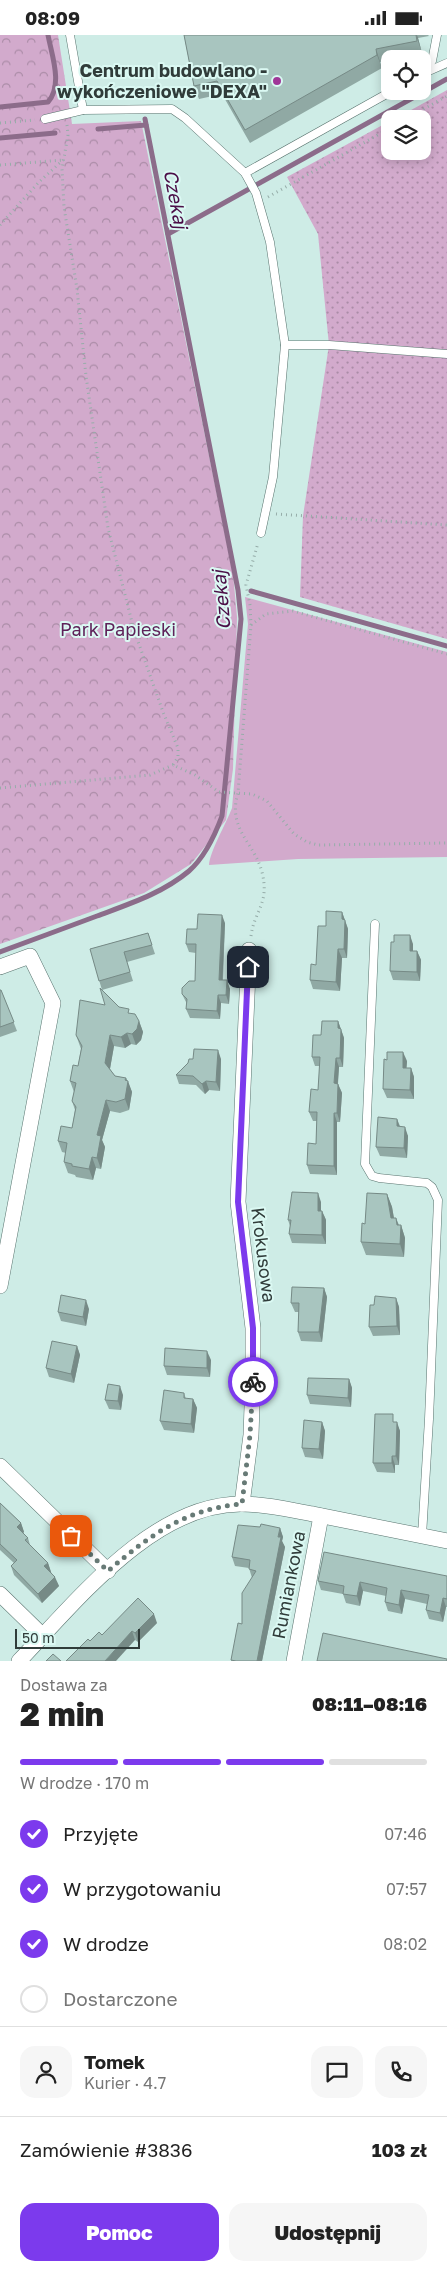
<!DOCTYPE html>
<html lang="pl">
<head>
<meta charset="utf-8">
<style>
	:root { --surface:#fff; --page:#f6f6f6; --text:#222; --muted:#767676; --line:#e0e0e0; --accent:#7c3aed }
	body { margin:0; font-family:"Golos Text",sans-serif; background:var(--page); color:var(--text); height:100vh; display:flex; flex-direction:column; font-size:19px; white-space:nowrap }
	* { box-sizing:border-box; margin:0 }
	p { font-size:16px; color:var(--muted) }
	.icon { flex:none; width:28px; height:28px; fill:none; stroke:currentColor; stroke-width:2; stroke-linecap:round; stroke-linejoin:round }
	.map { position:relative; height:1626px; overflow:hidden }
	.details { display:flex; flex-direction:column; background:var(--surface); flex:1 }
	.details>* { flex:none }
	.tools { position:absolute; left:381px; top:15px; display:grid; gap:10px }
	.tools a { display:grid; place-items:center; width:50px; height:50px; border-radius:10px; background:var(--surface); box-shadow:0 2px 12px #0003; font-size:25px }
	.scale { position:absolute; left:15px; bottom:12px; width:125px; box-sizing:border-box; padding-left:5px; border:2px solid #303c3a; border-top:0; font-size:14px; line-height:18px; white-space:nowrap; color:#303c3a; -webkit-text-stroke:4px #dbf9f3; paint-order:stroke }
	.pin { position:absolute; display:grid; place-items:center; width:42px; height:42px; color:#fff; margin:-21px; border-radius:10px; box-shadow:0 2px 8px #0006 }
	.courier { position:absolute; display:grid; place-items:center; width:50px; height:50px; margin:-25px; border:4px solid #7c3aed; border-radius:50%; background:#fff; color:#222; box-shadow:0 1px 6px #0007 }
	.summary em { font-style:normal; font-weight:800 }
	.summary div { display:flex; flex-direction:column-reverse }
	.summary { display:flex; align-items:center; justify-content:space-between; height:85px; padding:0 20px }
	h1 { font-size:32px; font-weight:800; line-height:38px }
	.bar { display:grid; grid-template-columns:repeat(4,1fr); gap:8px 5px; align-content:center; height:60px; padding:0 20px }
	.bar i { height:6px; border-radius:4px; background:var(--line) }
	.bar .current { background:var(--accent) }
	.bar p { grid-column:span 4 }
	.line { display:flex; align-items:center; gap:12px; padding:0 20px; border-top:1px solid var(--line) }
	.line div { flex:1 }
	.round { display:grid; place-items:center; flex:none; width:52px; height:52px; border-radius:15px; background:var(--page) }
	ol { padding:0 20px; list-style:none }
	li { display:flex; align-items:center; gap:15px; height:55px }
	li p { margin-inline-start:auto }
	li .icon { padding:5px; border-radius:50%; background:var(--accent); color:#fff; stroke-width:4 }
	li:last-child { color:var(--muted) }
	li i { width:28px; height:28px; border:2px solid var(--line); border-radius:50% }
	.button { display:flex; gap:10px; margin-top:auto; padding:10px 20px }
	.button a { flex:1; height:58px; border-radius:15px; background:var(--accent); color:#fff; font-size:20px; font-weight:800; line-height:58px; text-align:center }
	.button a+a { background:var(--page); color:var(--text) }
	.status { display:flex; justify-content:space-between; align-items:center; height:35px; padding:0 25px; background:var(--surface); direction:ltr }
	.status svg { height:14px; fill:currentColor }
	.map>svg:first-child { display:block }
</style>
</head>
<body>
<div class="status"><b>08:09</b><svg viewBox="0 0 49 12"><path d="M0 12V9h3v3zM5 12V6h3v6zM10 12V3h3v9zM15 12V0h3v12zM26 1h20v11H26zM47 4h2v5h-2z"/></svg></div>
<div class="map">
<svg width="447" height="1626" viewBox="0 0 447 1626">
	<defs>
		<pattern id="park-crowns" width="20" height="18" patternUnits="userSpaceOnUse" patternTransform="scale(1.25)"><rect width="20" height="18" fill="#d2aacc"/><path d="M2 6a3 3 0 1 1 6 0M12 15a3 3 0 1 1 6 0" fill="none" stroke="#ab8ca7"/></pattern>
		<pattern id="garden-dots" width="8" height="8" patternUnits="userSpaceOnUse" patternTransform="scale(1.25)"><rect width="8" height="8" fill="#d2aacc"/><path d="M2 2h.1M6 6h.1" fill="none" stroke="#ab8ca7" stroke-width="1.8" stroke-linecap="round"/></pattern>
	</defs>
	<rect width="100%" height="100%" fill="#ceece6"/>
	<!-- grass -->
	<path fill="#d2aacc" d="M245 562 447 617V822L298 824 209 830C210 816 226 789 232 773L248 589Z"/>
	<!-- park -->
	<path fill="url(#park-crowns)" d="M0 0H58L72 89 141 86 233 539 237 582 233 734 226 785 191 829 144 858 0 909Z"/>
	<!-- garden -->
	<path fill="url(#garden-dots)" d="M447 55V604L300 562 303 481 329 310 318 199 287 142 390 86V116H422V84H395Z"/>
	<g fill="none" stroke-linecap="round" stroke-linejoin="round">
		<!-- stream -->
		<g stroke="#8c6c8a" stroke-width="5">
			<path d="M0 72 48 67C63 50 52 21 48 0"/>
			<path d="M98 94 146 90"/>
			<path d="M0 103 55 98"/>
			<path d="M168 199 447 44"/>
			<path d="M251 556 447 611"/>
			<path d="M0 917C32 905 65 893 97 881 129 869 163 858 189 836 205 822 215 800 222 781L241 584 238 555 145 84"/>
		</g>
		<defs>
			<g id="lane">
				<path d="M70 0 83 75"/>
				<path d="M422 38 432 26 437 0"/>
				<path d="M422 39 447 28"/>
				<path d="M45 84 83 75 172 74 185 83 245 138 256 158 270 207 285 310 273 442 261 498"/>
				<path d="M245 138 392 56"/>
				<path d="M285 310H329L447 319"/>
				<path d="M375 889 365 1129 372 1141 379 1143 427 1148 432 1152 438 1165 429 1384 422 1501"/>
			</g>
			<g id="street">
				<path d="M0 932 30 921 53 968 0 1251"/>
				<path d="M0 1431 108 1536"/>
				<path d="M242 1469 251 1400 253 1343V1293L238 1167 249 915"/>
				<path d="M0 1559 43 1601"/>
				<path d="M19 1626C76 1567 153 1468 242 1469 266 1469 290 1475 313 1479 358 1488 402 1497 447 1506"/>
				<path d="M294 1626 321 1481"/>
			</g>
		</defs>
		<!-- lane casing -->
		<use href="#lane" stroke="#59746f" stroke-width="9"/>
		<!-- street casing -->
		<use href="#street" stroke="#59746f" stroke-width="16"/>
		<!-- path -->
		<g stroke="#96ada9" stroke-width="3" stroke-dasharray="1 4" stroke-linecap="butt">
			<path d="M406 84 447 61"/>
			<path d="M0 88 35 85"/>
			<path d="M67 90 68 100 62 134 64 172 77 254 86 341 108 493 134 595 163 677 178 713V722L173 730 195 740 219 757 252 759 267 766 294 799 307 807 318 810 447 808"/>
			<path d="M0 130 63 125"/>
			<path d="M268 162 390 93"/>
			<path d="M0 190 39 147 63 125"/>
			<path d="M276 479 447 490"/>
			<path d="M251 590 266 579 293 576 447 619"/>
			<path d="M0 753 150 740 173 730"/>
			<path d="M251 901C254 876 270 869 262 837 254 807 227 794 238 758L251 590 250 570 246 550 258 508"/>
		</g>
		<!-- lane -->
		<use href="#lane" stroke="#fff" stroke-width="8"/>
		<!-- street -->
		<use href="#street" stroke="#fff" stroke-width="15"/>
	</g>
	<!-- wall -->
	<g fill="#90a9a4">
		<path d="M184 0H428L429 1 418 3 422 18 396 24H390V25L380 27 382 33 250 108 222 59 199 64 194 51Z"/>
		<path d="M342 877 348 894 347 923H342L340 956 313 954 310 945 316 930 326 891Z"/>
		<path d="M225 888 223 945 230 954 229 969 221 968 220 984 190 983 186 974 187 969 182 959 195 946 196 918 189 917 186 909 197 894Z"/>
		<path d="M148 898 155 919 127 927 133 946 102 955 119 972 130 979 139 986 143 997 141 1005 136 1010 131 1009 125 1013 114 1011 110 1034 115 1041 126 1043 132 1057 129 1075 120 1078 110 1076 102 1105 105 1112 101 1134 96 1133 93 1145 76 1142 75 1140 68 1138 64 1127 66 1118 62 1117 58 1106 72 1093 75 1075 72 1066 74 1057 70 1046 78 1031 81 1014 76 1000 105 970 102 955 90 914Z"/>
		<path d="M413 909V916H417L421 925 420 946 393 945 390 936Z"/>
		<path d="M0 955H1L17 996 0 1002Z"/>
		<path d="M338 986 344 1003 343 1032H339L338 1049 342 1058 340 1087H337V1140L310 1139 307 1130 316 1109 317 1086H313L309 1077 318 1055 320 1031H315L312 1022 321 1000Z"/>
		<path d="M221 1024 220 1056 209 1055 205 1059 196 1050 179 1049 176 1040 188 1028Z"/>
		<path d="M407 1026 406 1033H411L414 1042V1064L387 1063 383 1054Z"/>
		<path d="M397 1084 400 1091 408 1101 407 1123 380 1121 376 1112Z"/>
		<path d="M387 1159 392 1172 394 1183H396L399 1190H401L405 1203 404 1222 366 1220 361 1207 365 1189Z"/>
		<path d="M321 1167V1176H322L326 1185V1209L292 1208 289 1199 290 1191 288 1185Z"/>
		<path d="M324 1253 327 1262 322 1307 301 1306 298 1297 299 1277H295L291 1268Z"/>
		<path d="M396 1263 399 1272 400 1300 373 1301 369 1292 374 1270Z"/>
		<path d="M89 1274 86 1291 61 1286 58 1277Z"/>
		<path d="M77 1311 80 1320 74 1348 49 1342 46 1333Z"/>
		<path d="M211 1325 210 1342 167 1340 164 1331Z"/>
		<path d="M349 1344 352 1353 351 1372 310 1369 307 1360Z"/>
		<path d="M184 1358 186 1364H193L197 1373 194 1398 164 1395 160 1386Z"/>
		<path d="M123 1360 121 1375 109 1374 105 1365Z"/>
		<path d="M322 1387 325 1396 323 1424 305 1422 302 1413Z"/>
		<path d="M396 1387 400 1396 399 1430H395V1438L377 1437 373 1428Z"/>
		<path d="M0 1468 21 1488 24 1497 23 1498 28 1503 30 1510 48 1528 51 1537 59 1551 42 1568 14 1540 11 1531 14 1528 0 1515Z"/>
		<path d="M260 1492 280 1493 283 1502 282 1506 285 1512 262 1626H231L242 1589 252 1543 249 1533 235 1531 232 1522Z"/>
		<path d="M447 1541V1572H446L443 1587 429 1584 426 1575 427 1569 405 1564 402 1579 388 1576 385 1567 386 1561 363 1556 360 1571 346 1568 343 1559 321 1555 318 1546Z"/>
		<path d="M157 1588 138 1607 135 1605 90 1606 102 1600Z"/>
	</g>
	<!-- shaded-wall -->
	<g fill="#768a86">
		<path d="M416 0H417L418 3 422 18Z"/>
		<path d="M376 14 380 27 382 33 377 20Z"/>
		<path d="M342 877 348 894 347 923 344 914Z"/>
		<path d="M222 880 225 888 222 953 219 945Z"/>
		<path d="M410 900 413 909V925L410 916Z"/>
		<path d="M338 914 342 923 340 956 336 947Z"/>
		<path d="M417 916 421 925 420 946 417 937Z"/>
		<path d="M227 945 230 954 229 969 226 960Z"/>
		<path d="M218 960 221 968 220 984 217 976Z"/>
		<path d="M139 986 143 997 141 1005 136 1010 132 999Z"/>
		<path d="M338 986 344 1003 343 1032 340 1023 338 993Z"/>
		<path d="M127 998 131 1009 125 1013 121 1002Z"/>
		<path d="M110 1000 114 1011 109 1039 105 1028Z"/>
		<path d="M218 1015 221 1024 220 1056 216 1047Z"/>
		<path d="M403 1017 407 1026 406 1042 403 1033Z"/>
		<path d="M336 1023 339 1032 337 1057 334 1048Z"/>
		<path d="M411 1033 414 1042V1064L410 1055Z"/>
		<path d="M126 1043 128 1048V1046L132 1057 129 1075 125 1064Z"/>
		<path d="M206 1046 209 1055 205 1059 202 1049Z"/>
		<path d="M338 1049 342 1058 340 1087 337 1078Z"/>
		<path d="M106 1065 110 1076 102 1105 105 1112 101 1134 97 1123V1100Z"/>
		<path d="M334 1078 337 1087V1140L334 1131Z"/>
		<path d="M397 1084 400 1093 397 1091Z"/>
		<path d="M405 1092 408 1101 407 1123 404 1113Z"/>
		<path d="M92 1122 96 1133 93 1145 89 1134Z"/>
		<path d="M318 1158 321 1167V1185L318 1176Z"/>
		<path d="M387 1159 392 1172 396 1196 391 1183Z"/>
		<path d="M322 1176 326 1185V1209L322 1200Z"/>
		<path d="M396 1183 400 1195 401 1190 405 1203 404 1222 400 1209Z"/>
		<path d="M324 1253 327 1262 322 1307 319 1297Z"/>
		<path d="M396 1263 399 1272 400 1300 397 1291Z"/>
		<path d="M86 1265 89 1274 86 1291 83 1282Z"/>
		<path d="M77 1311 80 1320 74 1348 71 1339Z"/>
		<path d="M207 1316 211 1325 210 1342 207 1333Z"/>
		<path d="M349 1344 352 1353 351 1372 348 1363Z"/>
		<path d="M120 1351 123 1360 121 1375 118 1366Z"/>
		<path d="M193 1364 197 1373 194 1398 191 1389Z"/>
		<path d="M322 1387 325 1396 323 1424 319 1414Z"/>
		<path d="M397 1387 400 1396 399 1430 396 1421Z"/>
		<path d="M392 1421 395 1430V1438L392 1428Z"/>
		<path d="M21 1488 24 1497 20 1501 17 1492Z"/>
		<path d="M280 1493 283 1502 282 1506 285 1512 262 1626H257Z"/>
		<path d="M48 1528 51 1537 48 1540 44 1531Z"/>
		<path d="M55 1542 59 1551 42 1568 38 1559Z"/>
		<path d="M360 1547 363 1556 360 1571 357 1561Z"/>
		<path d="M401 1555 405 1564 402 1579 399 1570Z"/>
		<path d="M443 1563 446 1572 443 1587 440 1578Z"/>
		<path d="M154 1579 157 1588 138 1607 135 1598Z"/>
		<path d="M132 1596 135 1605 116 1626H105Z"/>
	</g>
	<!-- building -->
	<g fill="#a8c5bf" stroke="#768a86">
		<path d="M184 0H416L417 6 376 14 377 20 245 95 217 46 194 51Z"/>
		<path d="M326 876 342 877V884L345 885 344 914H338L336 947 310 945 311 929 316 930 318 891H326Z"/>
		<path d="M198 879 222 880 219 945H227L226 960H218L217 976 186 974 187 964 182 959V953L189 946H195L196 909H186L187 894H197Z"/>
		<path d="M148 898 152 910 124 917 130 937 99 946 90 914Z"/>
		<path d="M394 900H410V916H417V937L390 936 391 907H394Z"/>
		<path d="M100 953 119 972 129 974 128 978 135 979 139 986 137 994 132 999 127 998 121 1002 110 1000 105 1028 115 1041 126 1043 125 1045 128 1046 125 1064 116 1067 106 1065 97 1100 101 1101 97 1123 92 1122 89 1134 72 1131V1129L64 1127 67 1108 58 1106 61 1091 72 1093 76 1072 72 1066 76 1048 70 1046 73 1030 78 1031 82 1011 76 1000 80 965 105 970Z"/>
		<path d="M0 955H1L14 987 0 992Z"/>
		<path d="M322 986H338V993L341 994 340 1023H336L334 1048 338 1049 337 1078H334V1131L307 1130 308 1108 316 1109 317 1077H309L311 1054 318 1055 320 1022H312L313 1000H321Z"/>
		<path d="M194 1014 218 1015 216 1047 206 1046 202 1049 193 1041 176 1040 188 1028 189 1024H193Z"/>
		<path d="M387 1017H403V1033H411L410 1055 383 1054 384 1024 387 1025Z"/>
		<path d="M378 1082 397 1084V1091L405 1092 404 1113 376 1112Z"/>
		<path d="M292 1157 318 1158V1176H322V1200L289 1199 291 1185H288Z"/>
		<path d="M367 1158 387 1159 391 1183H396L397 1190H401L400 1209 361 1207 362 1188 365 1189Z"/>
		<path d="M292 1252 324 1253 319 1297H298L299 1268H291Z"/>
		<path d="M61 1260 86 1265 83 1282 58 1277Z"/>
		<path d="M375 1261 396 1263 397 1291 369 1292 370 1270H374Z"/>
		<path d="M52 1306 77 1311 71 1339 46 1333Z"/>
		<path d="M165 1313 207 1316V1333L164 1331Z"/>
		<path d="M308 1343 349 1344 348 1363 307 1360Z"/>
		<path d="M108 1349 120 1351 118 1366 105 1365Z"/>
		<path d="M164 1355 184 1358V1363L193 1364 191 1389 160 1386Z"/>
		<path d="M375 1379H393V1387H397L396 1421H392V1428H373Z"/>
		<path d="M304 1385 322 1387 319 1414 302 1413Z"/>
		<path d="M0 1468 21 1488 17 1492 28 1503 25 1505 48 1528 44 1531 55 1542 38 1559 11 1531 17 1525 0 1509Z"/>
		<path d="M261 1489 280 1493 278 1502H281L257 1626H236L231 1625 238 1588 242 1589V1558L256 1536 249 1534 250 1525 232 1522 238 1490 260 1492Z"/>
		<path d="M324 1517 447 1541V1564L443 1563 440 1578 426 1575 429 1560 401 1555 399 1570 385 1567 387 1553 360 1547 357 1561 343 1559 344 1551 318 1546Z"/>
		<path d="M138 1563 154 1579 135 1598 132 1596 105 1626H66L88 1604 90 1606 99 1597 102 1600Z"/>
		<path d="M323 1598 447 1624V1626H317Z"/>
		<path d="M53 1619 61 1626H46Z"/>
	</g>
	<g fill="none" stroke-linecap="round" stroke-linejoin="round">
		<!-- done -->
		<path stroke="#677a76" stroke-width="5" stroke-dasharray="0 9" d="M71 1501 108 1536C150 1500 185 1474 242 1469L250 1400 253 1347"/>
		<!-- route -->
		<path stroke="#7c3aed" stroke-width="6" d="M248 932 238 1167 253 1293V1347"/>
	</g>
	<!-- markers -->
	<circle fill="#a03698" stroke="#dbf9f3" stroke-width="2" cx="277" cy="46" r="5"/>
	<g text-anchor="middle" stroke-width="4" stroke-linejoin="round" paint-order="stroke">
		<!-- poi labels -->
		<g font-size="18" font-weight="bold" fill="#303c3a" stroke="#dbf9f3" text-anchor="end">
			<text x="267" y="42">Centrum budowlano -<tspan x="267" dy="21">wykończeniowe "DEXA"</tspan></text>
		</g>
		<!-- park labels -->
		<g font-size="18" fill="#5e2159" stroke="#dbf9f3">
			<text x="118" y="601">Park Papieski</text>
		</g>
		<!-- street labels -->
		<g font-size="18" fill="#303c3a" stroke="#dbf9f3">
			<text transform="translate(263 1220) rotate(83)" y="6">Krokusowa</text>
			<text transform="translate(289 1550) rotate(-79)" y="6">Rumiankowa</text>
		</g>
		<!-- water labels -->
		<g font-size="19" font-style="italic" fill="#4b0e47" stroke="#dbf9f3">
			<text transform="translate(176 164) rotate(79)" y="7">Czekaj</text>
			<text transform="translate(221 565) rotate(-95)" y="7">Czekaj</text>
		</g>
	</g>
</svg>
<div class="tools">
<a><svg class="icon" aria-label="locate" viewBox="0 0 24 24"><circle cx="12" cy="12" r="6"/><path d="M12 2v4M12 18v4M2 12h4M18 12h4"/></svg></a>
<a><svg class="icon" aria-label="layers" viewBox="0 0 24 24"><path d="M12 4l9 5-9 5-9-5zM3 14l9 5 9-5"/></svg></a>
</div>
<div class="scale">50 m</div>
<div class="pin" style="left:71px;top:1501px;background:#ea580c"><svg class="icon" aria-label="bag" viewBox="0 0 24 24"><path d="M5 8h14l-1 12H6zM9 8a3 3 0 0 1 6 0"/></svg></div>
<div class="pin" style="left:248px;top:932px;background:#1f2937"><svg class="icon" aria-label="home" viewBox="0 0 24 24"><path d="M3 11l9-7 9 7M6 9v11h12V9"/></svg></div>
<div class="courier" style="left:253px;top:1347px"><svg class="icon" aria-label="bike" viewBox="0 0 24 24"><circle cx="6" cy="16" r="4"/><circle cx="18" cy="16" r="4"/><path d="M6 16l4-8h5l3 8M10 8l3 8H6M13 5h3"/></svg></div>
</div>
<section class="details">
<div class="summary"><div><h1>2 min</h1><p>Dostawa za</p></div><em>08:11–08:16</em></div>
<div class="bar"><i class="current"></i><i class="current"></i><i class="current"></i><i></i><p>W drodze · 170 m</p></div>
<ol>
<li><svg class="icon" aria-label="check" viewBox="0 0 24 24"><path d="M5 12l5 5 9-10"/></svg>Przyjęte<p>07:46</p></li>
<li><svg class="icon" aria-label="check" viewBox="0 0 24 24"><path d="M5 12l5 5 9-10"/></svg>W przygotowaniu<p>07:57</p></li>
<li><svg class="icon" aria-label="check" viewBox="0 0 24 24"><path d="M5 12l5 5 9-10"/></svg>W drodze<p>08:02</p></li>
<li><i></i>Dostarczone</li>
</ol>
<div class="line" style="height:90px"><a class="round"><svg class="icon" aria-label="person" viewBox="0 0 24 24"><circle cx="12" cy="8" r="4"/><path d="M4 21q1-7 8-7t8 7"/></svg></a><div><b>Tomek</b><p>Kurier · 4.7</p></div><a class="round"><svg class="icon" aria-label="chat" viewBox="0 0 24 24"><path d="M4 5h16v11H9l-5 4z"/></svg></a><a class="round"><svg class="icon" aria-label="phone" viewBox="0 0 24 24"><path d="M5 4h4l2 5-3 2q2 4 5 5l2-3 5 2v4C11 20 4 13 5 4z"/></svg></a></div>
<div class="line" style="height:65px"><div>Zamówienie #3836</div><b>103 zł</b></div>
<div class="button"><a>Pomoc</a><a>Udostępnij</a></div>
</section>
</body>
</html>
